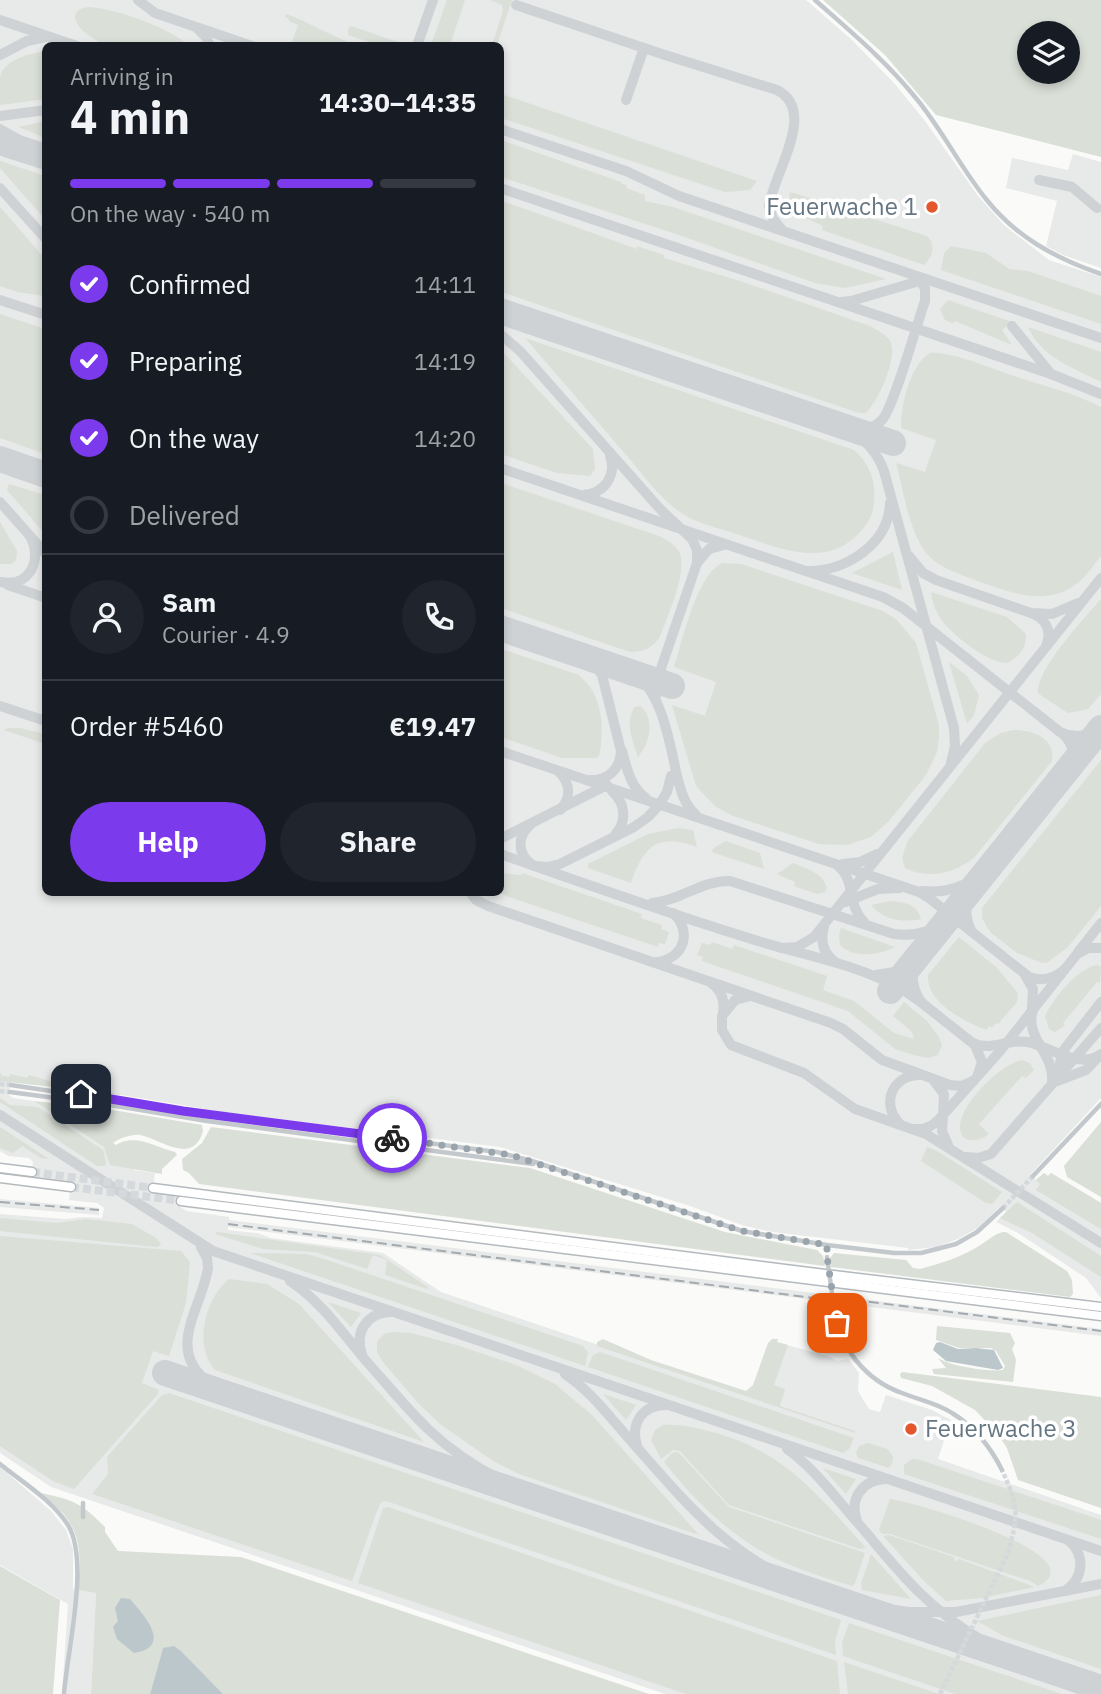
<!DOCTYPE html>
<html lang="en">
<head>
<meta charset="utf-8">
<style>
	:root { --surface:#171b24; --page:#20242c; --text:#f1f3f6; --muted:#9ea1a6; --line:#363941; --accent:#7c3aed }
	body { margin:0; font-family:"IBM Plex Sans",sans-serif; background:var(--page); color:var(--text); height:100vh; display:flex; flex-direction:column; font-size:26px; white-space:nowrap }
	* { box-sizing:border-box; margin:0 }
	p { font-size:23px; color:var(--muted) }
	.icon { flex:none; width:38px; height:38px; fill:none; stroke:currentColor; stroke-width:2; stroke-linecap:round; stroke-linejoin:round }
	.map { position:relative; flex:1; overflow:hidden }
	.side { position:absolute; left:42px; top:42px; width:462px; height:854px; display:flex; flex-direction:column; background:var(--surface); border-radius:10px; box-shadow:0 4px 10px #0003 }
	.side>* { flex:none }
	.fabs { position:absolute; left:1017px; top:21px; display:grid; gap:14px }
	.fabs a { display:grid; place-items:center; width:63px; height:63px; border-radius:50%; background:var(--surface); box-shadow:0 4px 10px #0003; font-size:35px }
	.pin { position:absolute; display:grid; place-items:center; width:60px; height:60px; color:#fff; margin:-30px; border-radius:14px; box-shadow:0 4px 10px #0006 }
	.courier { position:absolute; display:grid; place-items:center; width:70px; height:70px; margin:-35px; border:5px solid #7c3aed; border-radius:50%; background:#fff; color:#222; box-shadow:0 2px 9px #0007 }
	.head em { font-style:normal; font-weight:800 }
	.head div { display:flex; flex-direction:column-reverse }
	.head { display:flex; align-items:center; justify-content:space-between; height:119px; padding:0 28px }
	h1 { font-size:46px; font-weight:800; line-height:52px }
	.bar { display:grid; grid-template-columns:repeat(4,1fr); gap:10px 7px; align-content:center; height:84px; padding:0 28px }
	.bar i { height:9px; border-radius:5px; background:var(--line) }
	.bar .current { background:var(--accent) }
	.bar p { grid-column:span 4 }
	.line { display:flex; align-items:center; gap:18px; padding:0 28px; border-top:2px solid var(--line) }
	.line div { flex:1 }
	.round { display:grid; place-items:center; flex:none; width:74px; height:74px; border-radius:37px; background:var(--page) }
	ol { padding:0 28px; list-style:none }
	li { display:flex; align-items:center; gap:21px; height:77px }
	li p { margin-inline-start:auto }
	li .icon { padding:7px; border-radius:50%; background:var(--accent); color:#fff; stroke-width:4 }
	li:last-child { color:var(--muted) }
	li i { width:38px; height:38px; border:4px solid var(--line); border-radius:50% }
	.primary-button { display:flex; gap:14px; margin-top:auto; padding:14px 28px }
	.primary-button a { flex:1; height:80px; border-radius:42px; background:var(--accent); color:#fff; font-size:28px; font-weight:800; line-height:80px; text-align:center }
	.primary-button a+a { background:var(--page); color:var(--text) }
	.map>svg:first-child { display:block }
</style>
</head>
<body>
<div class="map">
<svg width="1101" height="1694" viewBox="0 0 1101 1694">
	<rect width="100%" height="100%" fill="#fafaf8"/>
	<!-- built -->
	<g fill="#e8e9e9" fill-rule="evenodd">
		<path d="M0 0H806L852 40 894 83 925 121 978 196 1005 226 1049 260 1101 277V1098L1031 1174 1036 1180 1044 1173 1048 1176 1051 1173 1101 1203V1298L1086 1278 1018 1233 996 1222 1006 1212 1001 1206 979 1227 958 1239 936 1247 909 1250 908 1248 772 1232 742 1225 690 1206 500 1147 225 1112 121 1095 15 1081 11 1082 9 1095 13 1098 34 1101 133 1165 134 1170 155 1173 153 1189 159 1193 181 1196 180 1207 187 1211 229 1217V1220L830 1295 831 1302 228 1227V1230L257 1233 271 1238 383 1253 441 1292 753 1397 773 1341 830 1357 837 1361 848 1359 859 1373 858 1391 869 1409 880 1412 886 1395 932 1410 951 1420 938 1459 1101 1515V1694H665L51 1487 0 1453V1214L66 1219 83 1217 102 1218 104 1208 97 1203 69 1200 71 1186 66 1182 31 1178 33 1162 29 1158 8 1156 0 1151ZM46 46H500V892H46Z"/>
		<path d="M1073 154 1101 162V268L1063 255 1046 246 1057 201 1006 188 1012 158 1068 170Z"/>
		<path d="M0 1199 99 1208V1215L0 1207Z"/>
		<path d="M838 1296 1101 1329V1336L839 1303Z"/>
		<path d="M0 1467 51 1511 66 1530 73 1549V1589L96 1593 91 1694H62L68 1604 0 1565Z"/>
	</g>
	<!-- green -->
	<g fill="#dadfd7" fill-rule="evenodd">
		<path d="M447 0H465L450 45H431Z"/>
		<path d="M490 0H512L497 45H492L503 11 502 5Z"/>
		<path d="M823 0H1101V157L936 115 885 55ZM1068 33V72H1029V33Z"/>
		<path d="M89 7C118 9 166 27 189 45 170 46 121 49 105 44 90 40 56 12 89 7Z"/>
		<path d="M286 14C311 23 332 37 357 45H291L298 25 289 21V19L285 17Z"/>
		<path d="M351 26 404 44V45H378L348 35V29Z"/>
		<path d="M45 51V99L0 105C0 96 0 86 0 77 3 60 31 53 45 51Z"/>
		<path d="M501 94 522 101 757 181 750 190 725 192 501 118Z"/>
		<path d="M45 121V138L19 127Z"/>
		<path d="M501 140 621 182V184L627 185 626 188 645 195V201L673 207 886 279 845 288 815 283 673 233 501 177Z"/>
		<path d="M0 161 45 176V219L0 168Z"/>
		<path d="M790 192 927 236C936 244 933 257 924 265L822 230 823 226 808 219 789 203Z"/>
		<path d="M501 201C547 216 591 233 637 249V246L664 255V258L740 281 870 326C876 330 884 333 889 339 900 353 879 402 865 413H859L501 292Z"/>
		<path d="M0 207 45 259V296L17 292 0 286Z"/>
		<path d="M951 246 986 253 1009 269 1028 271 1101 296V324L941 270 944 253Z"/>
		<path d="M948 300 1012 322 1002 330 1012 345 955 321 952 323 945 320 940 309Z"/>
		<path d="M0 314 45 329V454L0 438Z"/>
		<path d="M1028 327 1101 352V382C1072 367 1042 358 1028 327Z"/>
		<path d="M525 338 854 450C870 464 876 481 874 502 874 513 868 523 861 531 828 569 782 549 742 536 726 530 707 526 692 519 666 507 645 477 627 456 593 417 559 377 525 338Z"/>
		<path d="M501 350 593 449 595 469 590 476 557 473 501 454Z"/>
		<path d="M930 353C951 351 992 369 1014 376 1044 386 1072 392 1101 407V556C1094 564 1088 574 1080 581 1050 608 1011 593 978 581 960 574 940 569 927 554 908 530 904 491 896 463L925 472 936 440 901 428C901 404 910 365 930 353Z"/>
		<path d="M501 483 659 536C667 540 677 545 680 554 687 574 667 617 660 637 652 648 644 652 630 652L501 608Z"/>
		<path d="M9 484 45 495V534L7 490Z"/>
		<path d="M0 522 17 551 16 560 11 564H0Z"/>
		<path d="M893 552 902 590 852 573Z"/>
		<path d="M722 563 741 564 883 611 897 620 916 643 939 725V738L937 752 926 775 889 821 871 837 847 845 819 844 733 816 716 807 696 786 672 705 705 716 716 682 674 667C683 639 696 576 722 563Z"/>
		<path d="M931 592 1007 617 1026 634C1026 649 1020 656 1007 663 987 663 951 634 940 618 935 610 932 601 931 592Z"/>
		<path d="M1101 599V694L1088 709 1068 713 1042 696 1038 693C1037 668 1084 619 1101 599Z"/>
		<path d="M501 649 579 675C581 678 587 682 590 687 603 705 604 735 599 756L596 758H562L501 737Z"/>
		<path d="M949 662 967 676 979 695 974 715 967 724Z"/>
		<path d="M641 706C655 720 650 743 638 757 633 741 624 722 635 707Z"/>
		<path d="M8 728H20L45 734V744L4 730Z"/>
		<path d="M1013 730C1031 729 1056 738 1052 761L974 858C954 873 929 880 905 868L902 858 907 842 985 743 1001 733Z"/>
		<path d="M1101 760V906L1068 947 1048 962 1042 963 1017 953 990 932 982 918V908Z"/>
		<path d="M678 828 693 830 697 847C658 833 644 845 631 883L588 868V864L648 834Z"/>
		<path d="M726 841 760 853 764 869 711 852 715 847Z"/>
		<path d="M793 863C806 868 823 873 827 888L825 892 817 894 794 886 795 882 777 874Z"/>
		<path d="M501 873 521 875 522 873 642 914 641 918 662 925 661 929 669 932 665 944 659 943 658 947 509 897 500 893Z"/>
		<path d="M890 901C904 902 917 904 921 919 903 923 883 920 871 905Z"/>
		<path d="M841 928 895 947C879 955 853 959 840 945L839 935Z"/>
		<path d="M959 937 996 967 1018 993 1017 1002 998 1024 996 1023 992 1028 990 1026 986 1030C964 1021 926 1003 928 975Z"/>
		<path d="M712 942 732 949 734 945 827 976 823 990 854 1001 894 1033 914 1039 912 1032 893 1016 904 1002 927 1021 939 1037 942 1045 938 1055 929 1058 917 1056 895 1049 848 1011 702 961 703 957 697 955 702 943 710 945Z"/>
		<path d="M1098 965 1101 967 1100 983 1097 982 1063 1023 1065 1025 1055 1032 1049 1029 1045 1016C1053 999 1078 967 1098 965Z"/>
		<path d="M1022 1060 1030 1063 1034 1070 1026 1078 1022 1076 979 1124 989 1134C980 1141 960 1146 960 1127 960 1104 1001 1064 1022 1060Z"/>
		<path d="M0 1073 2 1076 10 1077V1074L27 1078 29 1075 76 1089 85 1085 121 1095 0 1081Z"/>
		<path d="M72 1095 233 1120 234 1121 72 1098Z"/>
		<path d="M0 1098 10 1105 38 1107 103 1150 106 1163 105 1166H97L0 1102Z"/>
		<path d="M34 1101 95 1107 202 1125 203 1131C193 1167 159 1138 140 1135 132 1134 120 1138 113 1143L116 1145C135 1133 155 1147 175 1152L177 1155 162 1169V1174L110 1165 104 1147Z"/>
		<path d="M1101 1122V1197L1067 1177 1064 1166Z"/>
		<path d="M254 1123 409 1142V1143L254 1125Z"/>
		<path d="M0 1127 49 1159 41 1158 22 1146 13 1153 0 1148Z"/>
		<path d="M211 1127 530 1168 725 1232 817 1250 823 1256 825 1266 199 1184 189 1173 183 1170 182 1159 202 1143Z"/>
		<path d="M927 1147 937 1151 1002 1192 992 1204 986 1203 921 1161Z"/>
		<path d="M1044 1173 1048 1176 1051 1173 1101 1203V1229L1036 1190 1040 1184 1036 1180Z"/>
		<path d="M1017 1202 1101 1256V1277L1032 1233 1000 1218Z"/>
		<path d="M0 1218 57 1223 86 1219 132 1224 156 1238 161 1244 158 1247 145 1246 0 1231Z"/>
		<path d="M217 1232 380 1255 428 1287 427 1289 385 1275 387 1260 373 1255 367 1269 315 1252 263 1249 215 1234Z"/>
		<path d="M1006 1232 1067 1271 1072 1280 1073 1294 1070 1297 831 1267 830 1258 834 1253 906 1260 913 1268 920 1269C941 1263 963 1257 982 1244 990 1239 996 1232 1006 1232Z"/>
		<path d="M0 1236 181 1251 190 1262 186 1303 169 1356 153 1351 142 1383 159 1390 157 1395 74 1489 53 1481 0 1446Z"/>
		<path d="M250 1253 306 1254 324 1259 583 1346 588 1352 585 1366Z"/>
		<path d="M229 1279 267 1284 299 1304 424 1442 215 1370C193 1346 205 1298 229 1279Z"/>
		<path d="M328 1302 361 1313 351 1327Z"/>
		<path d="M937 1326 1010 1333 1015 1343 1012 1349 1016 1360 1013 1382 934 1374 932 1369 946 1368 938 1358C950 1366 988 1372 1003 1370L1005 1366 996 1351 991 1348H959L936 1340Z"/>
		<path d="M393 1332 411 1333 453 1344 516 1365 555 1384 592 1415 699 1535 519 1474 493 1461 440 1424 417 1402 383 1362 377 1352V1342L384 1334Z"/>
		<path d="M603 1339 651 1360 746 1391 753 1385 768 1343 772 1339H778L777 1342 788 1345 774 1385 785 1389 780 1406 855 1431V1433L597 1346V1342Z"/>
		<path d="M600 1352 854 1438 849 1449 843 1453 588 1367 593 1355Z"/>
		<path d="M902 1372 1101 1397V1508L1018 1480 1007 1448 998 1434 975 1410 932 1386 901 1378 900 1374Z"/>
		<path d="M169 1393 841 1620 835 1641 836 1655 386 1501 381 1502 377 1511 352 1581 92 1494 108 1474 107 1457 162 1395Z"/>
		<path d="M603 1394 636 1405 626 1420Z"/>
		<path d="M663 1425C680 1424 696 1428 712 1432 783 1450 819 1496 866 1548L860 1549 729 1505 680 1451 673 1450 661 1459 651 1440 655 1430Z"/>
		<path d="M868 1443 887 1449 893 1456 892 1464 889 1468 858 1458 856 1453 859 1446Z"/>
		<path d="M678 1452 729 1507 865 1553 855 1583 852 1586C826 1578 799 1570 774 1558 730 1536 695 1501 664 1462L672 1453Z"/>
		<path d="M912 1459H917L1101 1520V1539L904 1474V1465Z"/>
		<path d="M823 1468 856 1479 846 1494Z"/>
		<path d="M41 1493C74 1500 81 1503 105 1527V1532L118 1551 241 1557 649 1694H223L182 1652 163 1648 150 1694H91L96 1593 78 1590C80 1563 83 1538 65 1516 58 1507 47 1500 41 1493Z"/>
		<path d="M890 1499C911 1501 1101 1556 1038 1586L1030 1581 890 1534H882L879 1530Z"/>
		<path d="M388 1507 837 1661 840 1694H686L358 1583 383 1508Z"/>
		<path d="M889 1535 954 1557 955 1562 959 1559 1035 1587 982 1598 946 1601 923 1580 883 1536Z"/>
		<path d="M871 1554 911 1599 862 1590 861 1584Z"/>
		<path d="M0 1566 60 1600 53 1694H0Z"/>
		<path d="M1101 1595V1669L1004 1636 977 1621Z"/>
		<path d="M849 1623 1062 1694H955L843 1656 842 1643Z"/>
		<path d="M844 1662 939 1694H848Z"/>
	</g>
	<!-- water -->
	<g fill="#bbc7cb">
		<path d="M940 1342 958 1349 976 1348 994 1350 1003 1368 998 1370 946 1361 933 1350 936 1343Z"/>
		<path d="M121 1598 130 1599C143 1614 174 1647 134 1653L117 1639 113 1627 118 1621 115 1608Z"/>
		<path d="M174 1646 182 1652 223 1694H150L163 1648Z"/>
	</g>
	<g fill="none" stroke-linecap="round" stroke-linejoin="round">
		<!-- taxiway -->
		<g stroke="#ced2d4" stroke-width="10">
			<path d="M138 0 155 13 252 46"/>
			<path d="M516 5 665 55 777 90C818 111 774 172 769 206L773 219 782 230"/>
			<path d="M0 20 77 46"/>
			<path d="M198 29 206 37 210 46"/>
			<path d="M417 46 433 0"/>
			<path d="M0 55 27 41 46 37"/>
			<path d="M626 100 644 48"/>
			<path d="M0 116 46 110"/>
			<path d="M0 129 46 155"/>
			<path d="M500 129 626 171 679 196 1101 338"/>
			<path d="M0 144 22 149"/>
			<path d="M1039 180 1072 187 1097 208"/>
			<path d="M0 188 46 239"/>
			<path d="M500 188 1051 374 1101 394"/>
			<path d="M0 300 46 315"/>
			<path d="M841 302 851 301 916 282 927 281"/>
			<path d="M1012 326 1051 374"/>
			<path d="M500 334 520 351 661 510 692 539 697 550V563"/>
			<path d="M845 427C864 438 877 451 884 471L954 728 955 746 951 763"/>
			<path d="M851 429C863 430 873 429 882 420 894 407 917 323 925 301V288L917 277"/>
			<path d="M500 468 883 597 903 608 1060 732C1075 739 1088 737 1101 727"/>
			<path d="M584 495C605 493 617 475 610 455"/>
			<path d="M0 502 46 554"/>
			<path d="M909 556 923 573 936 580 1031 613 1052 614 1078 603"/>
			<path d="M809 571C847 571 889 543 890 503"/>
			<path d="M1 582C30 588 43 559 30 536"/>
			<path d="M8 585 46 598"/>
			<path d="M1033 614C1047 620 1052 632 1046 646"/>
			<path d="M582 656 595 664 602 675 621 751C620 769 608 781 590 780"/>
			<path d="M633 673C662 690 670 745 677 776 681 791 684 804 696 815"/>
			<path d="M656 700 655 686 697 563 709 549 724 545"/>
			<path d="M0 706 46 721"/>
			<path d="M1063 734C1073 743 1075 754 1070 766"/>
			<path d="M500 751 919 892 929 898 1029 977C1042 982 1053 979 1064 970"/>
			<path d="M622 751C627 768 630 787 646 798"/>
			<path d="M559 772C571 784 571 798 560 810"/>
			<path d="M612 791C626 804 627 821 615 835"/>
			<path d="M531 824C516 837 517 855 534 866L547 867 560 864 634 827 648 817 659 805 667 792 671 776"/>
			<path d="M500 839 607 785"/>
			<path d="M500 854C586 884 672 915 758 941 813 958 876 967 922 1003"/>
			<path d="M843 864 860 862 877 854"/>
			<path d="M838 866C856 880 847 906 864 922"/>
			<path d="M922 891C950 894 973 884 992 864"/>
			<path d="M470 892 476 900 488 906 831 1023 843 1029 882 1060 950 1085 961 1086 973 1081"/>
			<path d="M845 902 878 889 900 888"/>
			<path d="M652 903C680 901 702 880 730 881L894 934C917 937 934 931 951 916"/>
			<path d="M824 927C820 941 823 953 835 962"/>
			<path d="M971 930C964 915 964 901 974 887"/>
			<path d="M781 948 797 947 814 937 1101 578"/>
			<path d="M1078 952 1101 923"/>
			<path d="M915 960C911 977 912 989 922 1003L975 1045 982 1062 978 1074"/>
			<path d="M657 962C684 959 693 931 673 913"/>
			<path d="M876 975 900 971 915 960"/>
			<path d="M1025 975 1033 989 1032 1008"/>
			<path d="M710 982C721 989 725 1000 723 1013"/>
			<path d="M751 996 735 1000 722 1016V1030L731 1045 804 1073 855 1109 926 1134 1101 1243"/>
			<path d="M1033 1010C1024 1037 1054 1053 1052 1080"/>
			<path d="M973 1043C992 1052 1008 1038 1028 1042 1050 1047 1080 1070 1101 1054"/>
			<path d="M1056 1080 1063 1051 1101 1002"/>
			<path d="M1057 1081 1086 1070 1099 1056"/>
			<path d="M0 1115 213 1251 1101 1551"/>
			<path d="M899 1123C881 1104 892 1076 918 1075"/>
			<path d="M915 1129C928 1130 935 1124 943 1115L944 1094 934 1081"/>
			<path d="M948 1145 942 1131 943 1115 1001 1050 1077 954 1088 948H1101"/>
			<path d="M966 1157 978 1158 991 1154 1101 1028"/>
			<path d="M201 1247 207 1258 208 1268C205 1288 195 1306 190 1326 177 1372 214 1389 249 1401"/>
			<path d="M290 1281C321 1301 344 1335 367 1362 387 1384 406 1408 428 1429 472 1471 524 1493 581 1513"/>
			<path d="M362 1354C354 1332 367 1313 390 1312"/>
			<path d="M565 1374C592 1392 611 1419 633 1443 692 1510 728 1555 813 1591"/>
			<path d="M637 1446C630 1424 642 1405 666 1405"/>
			<path d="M787 1449C814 1468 835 1497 857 1522 878 1546 898 1572 921 1594 971 1642 1033 1671 1101 1683"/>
			<path d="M857 1521C849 1499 862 1480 885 1479"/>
			<path d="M1065 1591C1084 1578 1086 1555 1068 1540"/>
			<path d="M851 1604 909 1612H956L1101 1584"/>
		</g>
		<!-- runway -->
		<g stroke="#ced2d4" stroke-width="26">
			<path d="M0 142 46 157"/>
			<path d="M500 311 893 443"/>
			<path d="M0 459 46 475"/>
			<path d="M500 628 672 686"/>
			<path d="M890 991 1101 728"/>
			<path d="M165 1373 1101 1688"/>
		</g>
		<!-- minor-tunnel -->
		<g stroke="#d5d9db" stroke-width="4.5" stroke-dasharray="4.5 2" stroke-linecap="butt">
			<path d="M0 1084 11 1085"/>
			<path d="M0 1091 10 1092"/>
			<path d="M1003 1208 1033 1176"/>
			<path d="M940 1694 1007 1555C1019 1516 1019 1507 1002 1470"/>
		</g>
		<!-- highway-tunnel -->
		<g stroke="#d5d9db" stroke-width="8" stroke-dasharray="8 4" stroke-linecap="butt">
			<path d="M32 1172 153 1188"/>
			<path d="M71 1187 181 1201"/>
		</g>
		<defs>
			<g id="highway">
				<path d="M0 1168 32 1172"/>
				<path d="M0 1178 71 1187"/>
				<path d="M153 1188 817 1273 1101 1307"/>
				<path d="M181 1201 1101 1316"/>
			</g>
		</defs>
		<!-- highway casing -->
		<use href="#highway" stroke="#b4b9bd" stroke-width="11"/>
		<!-- minor -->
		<g stroke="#c3c8cc" stroke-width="4.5">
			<path d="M815 0C850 31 886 61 915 97 942 129 960 167 986 199 1016 237 1055 258 1101 274"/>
			<path d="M11 1085 183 1111 497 1152 532 1161 742 1231 827 1245 894 1253H921L956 1244 977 1232 1003 1208"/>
			<path d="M10 1092 116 1106 207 1121 533 1164"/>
			<path d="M1033 1176 1101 1104"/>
			<path d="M834 1308C839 1347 865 1380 902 1393 919 1400 937 1403 952 1413 975 1427 990 1446 1002 1470"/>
			<path d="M0 1464C22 1482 52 1500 68 1525 90 1561 67 1651 64 1694"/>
			<path d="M83 1503V1517"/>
		</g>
		<!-- highway -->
		<use href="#highway" stroke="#fff" stroke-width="8"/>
		<!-- rail -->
		<g stroke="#a2aab0" stroke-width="2" stroke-dasharray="10 5" stroke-linecap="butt">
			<path d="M0 1202 99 1210"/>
			<path d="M228 1224 830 1300"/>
			<path d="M839 1298 1101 1331"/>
		</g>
		<!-- minor-bridge -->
		<path stroke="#c3c8cc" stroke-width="4.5" d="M827 1257 834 1308"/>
	</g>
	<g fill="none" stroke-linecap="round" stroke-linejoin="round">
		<!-- done -->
		<path stroke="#99a4ac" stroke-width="7" stroke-dasharray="0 12.6" d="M392 1138 511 1155 742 1231 827 1245V1257L837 1323"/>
		<!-- route -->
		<path stroke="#7c3aed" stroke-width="9" d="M81 1094 183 1111 392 1138"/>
	</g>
	<!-- markers -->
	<g fill="#e4572e" stroke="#fff" stroke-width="2.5">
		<circle cx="932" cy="207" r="7"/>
		<circle cx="911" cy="1429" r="7"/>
	</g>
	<g text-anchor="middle" stroke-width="7" stroke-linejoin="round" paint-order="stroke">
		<!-- poi labels -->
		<g font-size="24" fill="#657683" stroke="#fff" text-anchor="end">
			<text x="918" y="215">Feuerwache 1</text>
			<text x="925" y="1437" text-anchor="start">Feuerwache 3</text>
		</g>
	</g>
</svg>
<div class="fabs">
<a><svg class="icon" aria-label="layers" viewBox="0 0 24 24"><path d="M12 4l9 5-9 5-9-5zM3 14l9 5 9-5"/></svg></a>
</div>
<div class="pin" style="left:837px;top:1323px;background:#ea580c"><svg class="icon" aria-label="bag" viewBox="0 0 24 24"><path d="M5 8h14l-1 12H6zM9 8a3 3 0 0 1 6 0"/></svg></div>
<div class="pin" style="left:81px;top:1094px;background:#1f2937"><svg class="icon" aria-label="home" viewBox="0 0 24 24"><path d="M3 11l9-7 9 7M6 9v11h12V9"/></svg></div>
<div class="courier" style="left:392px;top:1138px"><svg class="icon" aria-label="bike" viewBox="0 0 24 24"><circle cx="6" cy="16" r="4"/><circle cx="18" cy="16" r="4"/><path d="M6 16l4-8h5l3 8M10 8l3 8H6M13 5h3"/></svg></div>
<section class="side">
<div class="head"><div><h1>4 min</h1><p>Arriving in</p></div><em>14:30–14:35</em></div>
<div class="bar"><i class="current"></i><i class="current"></i><i class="current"></i><i></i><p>On the way · 540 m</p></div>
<ol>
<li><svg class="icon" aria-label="check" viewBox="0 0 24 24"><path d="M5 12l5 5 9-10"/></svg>Confirmed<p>14:11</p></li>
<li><svg class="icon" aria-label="check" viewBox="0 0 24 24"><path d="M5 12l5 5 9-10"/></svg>Preparing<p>14:19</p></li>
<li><svg class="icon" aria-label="check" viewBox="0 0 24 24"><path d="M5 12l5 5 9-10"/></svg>On the way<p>14:20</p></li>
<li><i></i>Delivered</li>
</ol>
<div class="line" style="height:126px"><a class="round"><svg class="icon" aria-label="person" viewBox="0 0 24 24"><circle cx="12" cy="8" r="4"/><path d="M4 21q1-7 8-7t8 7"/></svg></a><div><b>Sam</b><p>Courier · 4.9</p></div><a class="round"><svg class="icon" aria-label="phone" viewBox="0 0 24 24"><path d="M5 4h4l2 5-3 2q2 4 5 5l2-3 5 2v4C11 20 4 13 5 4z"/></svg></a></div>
<div class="line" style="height:91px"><div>Order #5460</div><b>€19.47</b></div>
<div class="primary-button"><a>Help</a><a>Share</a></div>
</section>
</div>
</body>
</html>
